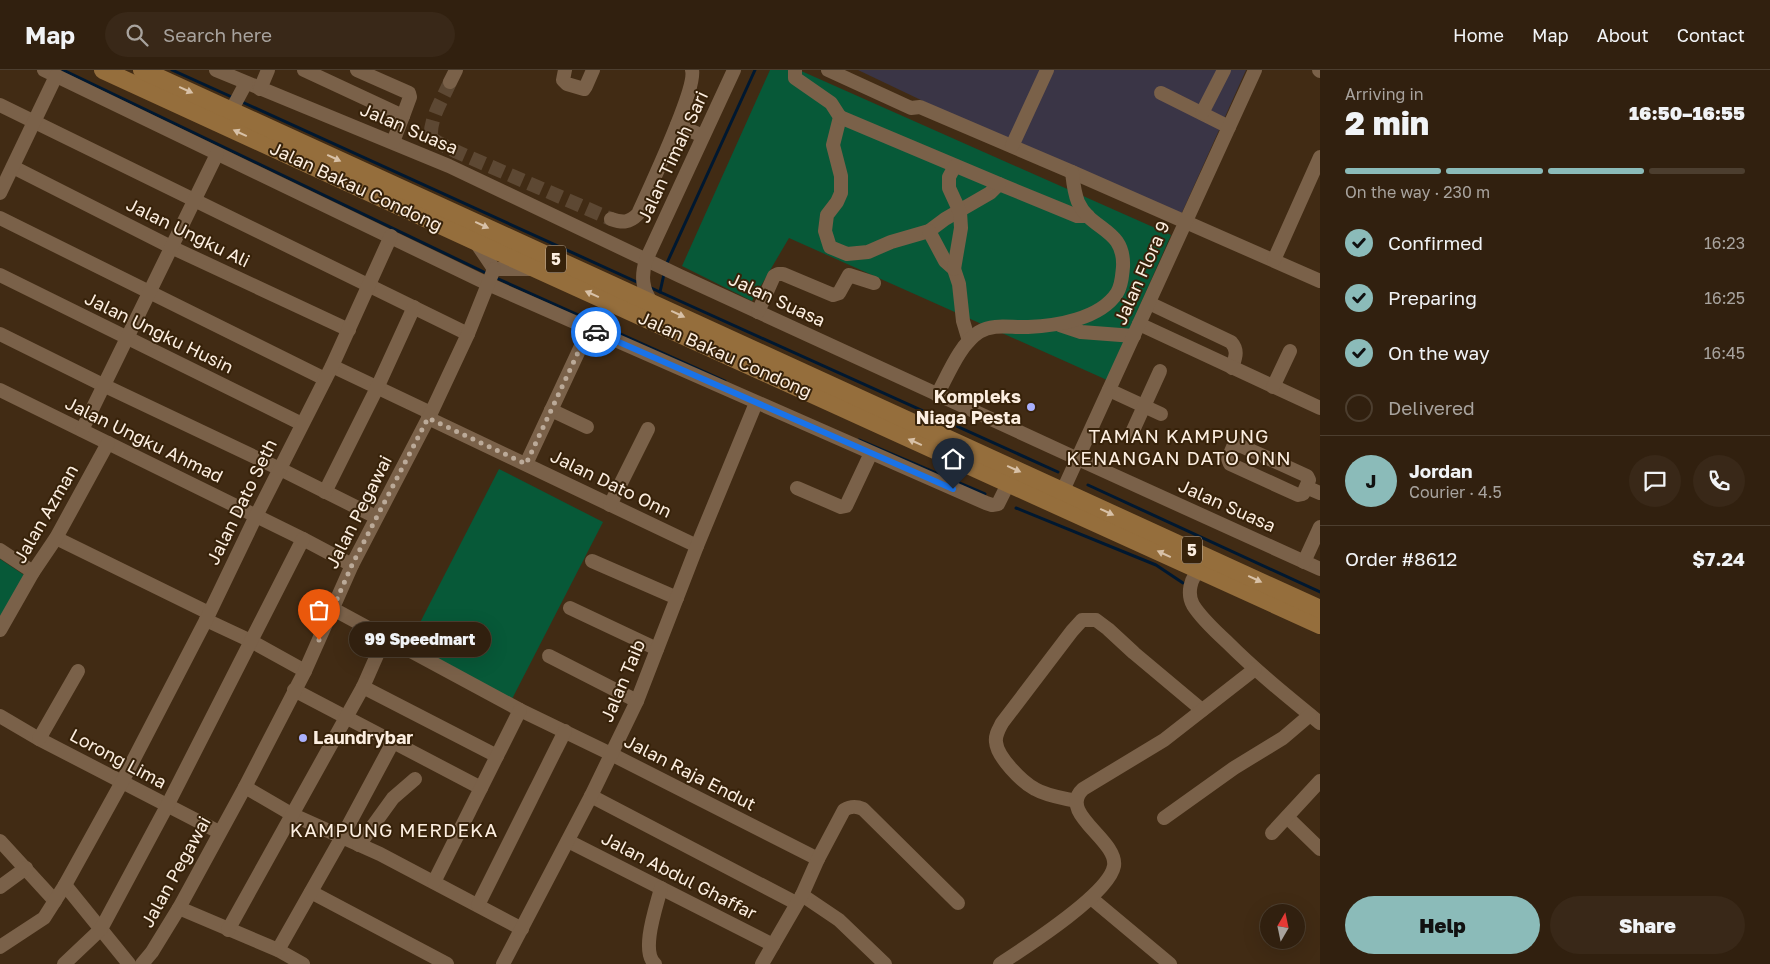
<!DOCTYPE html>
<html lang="en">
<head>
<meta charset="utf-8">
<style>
	:root { --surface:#31200f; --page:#392818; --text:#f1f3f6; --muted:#a8a39e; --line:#4c3e2f; --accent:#8bbbb9 }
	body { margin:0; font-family:"Golos Text",sans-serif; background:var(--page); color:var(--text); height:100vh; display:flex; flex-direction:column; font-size:19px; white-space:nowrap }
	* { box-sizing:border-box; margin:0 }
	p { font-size:16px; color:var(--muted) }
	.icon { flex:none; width:28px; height:28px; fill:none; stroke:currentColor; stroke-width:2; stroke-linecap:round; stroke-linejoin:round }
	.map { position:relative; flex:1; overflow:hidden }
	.sheet { display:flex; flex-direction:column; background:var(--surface); width:450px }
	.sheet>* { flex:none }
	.needle { width:32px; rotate:9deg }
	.buttons { position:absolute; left:1260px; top:834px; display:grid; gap:10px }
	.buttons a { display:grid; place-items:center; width:45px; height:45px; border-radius:50%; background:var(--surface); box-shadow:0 5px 20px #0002,0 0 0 1px var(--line); font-size:25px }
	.pin { position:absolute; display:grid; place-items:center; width:42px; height:42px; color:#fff; margin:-51px -21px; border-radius:50% 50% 50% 0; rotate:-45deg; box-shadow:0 0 5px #0007 }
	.pin .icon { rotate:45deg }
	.courier { position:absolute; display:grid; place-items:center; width:50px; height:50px; margin:-25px; border:4px solid #1a73e8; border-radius:50%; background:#fff; color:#222; box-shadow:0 1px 6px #0007 }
	.bubble { position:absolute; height:35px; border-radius:18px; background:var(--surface); box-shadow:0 5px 20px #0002,0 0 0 1px var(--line); font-size:16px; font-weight:800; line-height:35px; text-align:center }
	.head em { font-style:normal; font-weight:800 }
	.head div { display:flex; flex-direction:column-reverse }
	.head { display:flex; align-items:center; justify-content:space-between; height:85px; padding:0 25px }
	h1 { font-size:32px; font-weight:800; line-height:38px }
	.bar { display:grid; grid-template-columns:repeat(4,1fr); gap:8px 5px; align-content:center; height:60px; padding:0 25px }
	.bar i { height:6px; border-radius:4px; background:var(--line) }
	.bar .current { background:var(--accent) }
	.bar p { grid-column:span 4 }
	.line { display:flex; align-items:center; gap:12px; padding:0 25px; border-top:1px solid var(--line) }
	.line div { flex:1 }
	.round { display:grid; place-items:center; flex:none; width:52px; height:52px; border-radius:26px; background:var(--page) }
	ol { padding:0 25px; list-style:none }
	li { display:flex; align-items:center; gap:15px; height:55px }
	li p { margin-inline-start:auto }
	li .icon { padding:5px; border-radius:50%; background:var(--accent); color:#111; stroke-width:4 }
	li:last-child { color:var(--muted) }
	li i { width:28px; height:28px; border:2px solid var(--line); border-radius:50% }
	.primary-button { display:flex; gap:10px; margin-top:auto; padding:10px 25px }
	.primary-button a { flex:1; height:58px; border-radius:30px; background:var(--accent); color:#111; font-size:20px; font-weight:800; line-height:58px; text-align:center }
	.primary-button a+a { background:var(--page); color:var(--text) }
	header { display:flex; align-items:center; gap:30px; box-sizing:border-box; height:70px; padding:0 25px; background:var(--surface); border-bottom:1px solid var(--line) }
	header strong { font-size:24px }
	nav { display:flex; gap:28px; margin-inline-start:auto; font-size:18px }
	.search { width:350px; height:45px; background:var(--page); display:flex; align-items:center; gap:12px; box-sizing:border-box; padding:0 18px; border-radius:28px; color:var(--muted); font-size:19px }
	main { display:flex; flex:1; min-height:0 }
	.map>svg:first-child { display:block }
</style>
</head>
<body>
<header>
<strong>Map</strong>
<div class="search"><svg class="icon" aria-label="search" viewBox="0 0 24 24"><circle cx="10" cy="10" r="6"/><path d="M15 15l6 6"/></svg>Search here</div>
<nav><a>Home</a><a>Map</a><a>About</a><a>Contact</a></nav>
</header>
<main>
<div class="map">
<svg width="1320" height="894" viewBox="0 0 1320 894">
	<rect width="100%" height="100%" fill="#412b14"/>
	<!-- education -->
	<path fill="#3a3546" d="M858 0H1246L1180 147 1072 102Z"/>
	<!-- green -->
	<g fill="#075938">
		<path d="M770 0H799L1171 165 1107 310 789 168 752 231 682 196Z"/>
		<path d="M499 399 603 452 512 629 409 574Z"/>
		<path d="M0 489 27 507 0 546Z"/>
	</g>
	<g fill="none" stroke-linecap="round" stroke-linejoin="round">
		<!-- stream -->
		<g stroke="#001830" stroke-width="3">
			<path d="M63 0 488 204"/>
			<path d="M172 0 234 28"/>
			<path d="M242 32 639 213"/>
			<path d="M666 195 755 0"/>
			<path d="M664 204 660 222 1058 402"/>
			<path d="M494 207 725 311"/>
			<path d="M649 217 660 222"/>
			<path d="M859 370 985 424"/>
			<path d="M1088 415 1320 522"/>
			<path d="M1016 438 1156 495 1183 513"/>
		</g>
		<!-- minor-tunnel -->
		<path stroke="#5d4833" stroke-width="14" stroke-dasharray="14 7" stroke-linecap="butt" d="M450 12C443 29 429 49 431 68L437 72 455 81 611 149"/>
		<!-- minor -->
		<g stroke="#7a6149" stroke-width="14">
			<path d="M44 0 488 214 986 433 992 435 998 434 1008 414"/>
			<path d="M216 0 449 96 680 206 1078 389 1320 499"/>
			<path d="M304 0 403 46 393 72"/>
			<path d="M357 0 409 23 410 27 403 46"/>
			<path d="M565 0 563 10 567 14 584 19 586 16 593 0"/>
			<path d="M795 0V8L831 33 840 47 833 75 841 106V123L837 132 827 145 825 161 830 177 847 184 868 182 891 172 929 161 945 149 990 123 999 114 1077 146H1088"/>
			<path d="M828 0 911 38 920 37 1072 102 1320 211"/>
			<path d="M1319 0 1320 1"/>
			<path d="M450 12 456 0"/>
			<path d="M260 19 268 0"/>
			<path d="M1161 23 1229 57"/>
			<path d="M0 35 468 264"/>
			<path d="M231 41 246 13"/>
			<path d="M1202 43 1224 0"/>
			<path d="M840 47 999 114"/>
			<path d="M677 55 703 66"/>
			<path d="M1012 76 1047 0"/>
			<path d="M13 97 171 177 349 260"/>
			<path d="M0 123 56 6"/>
			<path d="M0 148 325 309"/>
			<path d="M611 149C623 153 629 153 638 144 648 121 697 19 692 0"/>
			<path d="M929 161 945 191 954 199 959 214 963 251 969 271"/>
			<path d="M475 171 494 199"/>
			<path d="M1274 190 1320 87"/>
			<path d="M494 199H530"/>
			<path d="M954 199 961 158 960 142 949 118V107L955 96"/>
			<path d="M0 205 302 354"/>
			<path d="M652 233C642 219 641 206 646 190L734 0"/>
			<path d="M1149 233 1231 272C1239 281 1235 288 1232 298"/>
			<path d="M758 242 774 206 778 204H783L833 225 839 223 849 205 874 213"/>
			<path d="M1139 254 1320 338"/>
			<path d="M1060 255 1081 262 1134 266"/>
			<path d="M0 264 103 315 280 399 376 447"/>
			<path d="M332 296 431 343"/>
			<path d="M1273 317 1290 281"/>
			<path d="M0 320 303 469 352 495"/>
			<path d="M1109 320 1161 344"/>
			<path d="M937 325C948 305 960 274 979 262 994 253 1011 258 1028 257 1056 256 1100 249 1117 223 1122 215 1122 206 1123 197 1125 158 1091 161 1078 132 1074 122 1073 111 1072 102"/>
			<path d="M551 340 587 357"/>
			<path d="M428 348 697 476"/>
			<path d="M82 360 217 84"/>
			<path d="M1130 367 1160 301"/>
			<path d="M526 394 589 259"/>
			<path d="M1306 417 1303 424 1298 425 1230 394 1228 389 1233 377 1239 375 1307 406 1309 410 1306 417 1320 423"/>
			<path d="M797 418 841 437 846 436 871 383"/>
			<path d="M325 422 377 318 414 237"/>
			<path d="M1059 429 1255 0"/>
			<path d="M610 435 648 359"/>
			<path d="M56 468 209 543"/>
			<path d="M0 480 33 502"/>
			<path d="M592 491 677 528"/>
			<path d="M1304 492 1320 457"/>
			<path d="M1200 501C1190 507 1187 524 1193 535 1201 548 1215 561 1227 572 1256 601 1288 627 1320 653"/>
			<path d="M570 538 657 579"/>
			<path d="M333 539 520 640 611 684 818 789"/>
			<path d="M206 550 251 571 305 601"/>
			<path d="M0 560 33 502 56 468 108 373"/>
			<path d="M549 586 637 631"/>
			<path d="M363 617 497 686"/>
			<path d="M294 620 481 718"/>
			<path d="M0 646 39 669 219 762"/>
			<path d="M39 669 78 601"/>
			<path d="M245 717 293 745 380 784 522 859"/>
			<path d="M591 726 796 833"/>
			<path d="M1076 731C1063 728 1047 726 1035 719 1022 712 997 687 996 672 995 665 999 659 1002 653L1072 561 1082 550H1096L1108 559 1134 583 1202 640"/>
			<path d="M1287 747 1320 779"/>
			<path d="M1164 748 1234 698 1283 668 1310 645"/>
			<path d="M1272 763 1320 711"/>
			<path d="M0 771 55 831"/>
			<path d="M568 771 773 875"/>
			<path d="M359 775 393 728 415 709"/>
			<path d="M434 812 520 640"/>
			<path d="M65 815 129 894"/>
			<path d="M0 817 26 798"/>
			<path d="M311 822 447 894"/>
			<path d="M802 825 839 850 885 894"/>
			<path d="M1091 828 1170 894"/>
			<path d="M478 835 565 661"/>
			<path d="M179 838 278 880 303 894"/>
			<path d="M228 860 363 617 385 567"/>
			<path d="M0 877 44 848 65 815 122 712 206 550 256 446 332 296 391 166"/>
			<path d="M278 880 342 767 393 672"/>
			<path d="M64 894 101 859 167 736 303 469"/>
			<path d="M142 894 152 882 179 838 245 717 305 601 352 495 431 343 468 264 494 199"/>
			<path d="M503 894 591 726 637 631 697 476 756 333"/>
			<path d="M655 894C640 881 657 835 661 818"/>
			<path d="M762 894 802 825 818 789 844 740C851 736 856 736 863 739L958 833"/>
			<path d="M1000 894C1026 877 1109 824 1114 796 1118 770 1057 743 1083 719L1164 670 1255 599"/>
		</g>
		<!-- major -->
		<g stroke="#956e3c" stroke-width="18">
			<path d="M103 0 475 171 1320 555"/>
			<path d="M142 0 1320 539"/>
		</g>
	</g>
	<!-- one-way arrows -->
	<defs><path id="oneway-solid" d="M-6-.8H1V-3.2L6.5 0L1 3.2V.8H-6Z" transform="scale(1.25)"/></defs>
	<g fill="#d8c1a7">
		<use href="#oneway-solid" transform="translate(186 20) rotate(24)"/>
		<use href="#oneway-solid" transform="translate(240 63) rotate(-155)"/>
		<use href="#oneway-solid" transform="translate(334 88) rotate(25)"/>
		<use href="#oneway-solid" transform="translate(482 155) rotate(25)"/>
		<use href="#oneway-solid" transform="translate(592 224) rotate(-156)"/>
		<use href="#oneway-solid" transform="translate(678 244) rotate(25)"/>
		<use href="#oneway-solid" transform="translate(915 372) rotate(-156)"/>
		<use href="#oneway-solid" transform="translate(1014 399) rotate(24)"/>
		<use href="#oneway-solid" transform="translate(1107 442) rotate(25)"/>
		<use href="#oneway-solid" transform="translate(1164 484) rotate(-155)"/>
		<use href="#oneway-solid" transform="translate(1255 509) rotate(25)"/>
	</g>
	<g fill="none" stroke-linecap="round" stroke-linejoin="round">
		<!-- done -->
		<path stroke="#ba9" stroke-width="5" stroke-dasharray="0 9" d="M319 570 352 495 428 348 526 394 589 259 596 262"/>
		<!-- route -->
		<path stroke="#1a73e8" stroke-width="6" d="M596 262 953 419"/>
	</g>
	<!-- markers -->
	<g fill="#a9b0fc" stroke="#37220a" stroke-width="2">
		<circle cx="1031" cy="337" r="5"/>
		<circle cx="303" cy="668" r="5"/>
	</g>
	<g text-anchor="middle" stroke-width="4" stroke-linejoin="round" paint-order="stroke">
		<!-- shield labels -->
		<g fill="#37220a" stroke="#c1b1a0" stroke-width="1">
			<rect x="546" y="175.5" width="20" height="27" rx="4"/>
			<rect x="1182" y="466.5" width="20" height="27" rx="4"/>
		</g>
		<g font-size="16" font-weight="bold" fill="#fceee0">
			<text x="556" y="195">5</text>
			<text x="1192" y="486">5</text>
		</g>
		<!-- street labels -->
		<g font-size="18" fill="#fceee0" stroke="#37220a">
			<text transform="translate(409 59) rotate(23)" y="6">Jalan Suasa</text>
			<text transform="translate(673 87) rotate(-65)" y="6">Jalan Timah Sari</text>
			<text transform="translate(356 117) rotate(25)" y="6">Jalan Bakau Condong</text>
			<text transform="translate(188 163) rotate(26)" y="6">Jalan Ungku Ali</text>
			<text transform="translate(1142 203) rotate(-66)" y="6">Jalan Flora 9</text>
			<text transform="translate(777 230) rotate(25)" y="6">Jalan Suasa</text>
			<text transform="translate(159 263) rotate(26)" y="6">Jalan Ungku Husin</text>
			<text transform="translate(725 285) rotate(24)" y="6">Jalan Bakau Condong</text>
			<text transform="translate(144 370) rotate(26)" y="6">Jalan Ungku Ahmad</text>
			<text transform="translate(611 414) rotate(26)" y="6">Jalan Dato Onn</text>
			<text transform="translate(242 432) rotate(-64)" y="6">Jalan Dato Seth</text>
			<text transform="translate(1227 436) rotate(24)" y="6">Jalan Suasa</text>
			<text transform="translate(359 442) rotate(-63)" y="6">Jalan Pegawai</text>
			<text transform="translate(46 444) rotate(-60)" y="6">Jalan Azman</text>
			<text transform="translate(623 611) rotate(-67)" y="6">Jalan Taib</text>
			<text transform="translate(118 689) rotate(28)" y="6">Lorong Lima</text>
			<text transform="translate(690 703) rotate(27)" y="6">Jalan Raja Endut</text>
			<text transform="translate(176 802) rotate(-61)" y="6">Jalan Pegawai</text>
			<text transform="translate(679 806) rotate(27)" y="6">Jalan Abdul Ghaffar</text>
		</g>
		<!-- poi labels -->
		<g font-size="18" font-weight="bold" fill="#fceee0" stroke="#37220a" text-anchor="end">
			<text x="1021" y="333">Kompleks<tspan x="1021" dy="21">Niaga Pesta</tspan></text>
			<text x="313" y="674" text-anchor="start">Laundrybar</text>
		</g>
		<!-- neighbourhood labels -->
		<g font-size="19" letter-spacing="1" fill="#fceee0" stroke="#37220a">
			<text x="1179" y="373">TAMAN KAMPUNG<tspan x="1179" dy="22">KENANGAN DATO ONN</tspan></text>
			<text x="394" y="767">KAMPUNG MERDEKA</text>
		</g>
	</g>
</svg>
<div class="buttons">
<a><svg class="needle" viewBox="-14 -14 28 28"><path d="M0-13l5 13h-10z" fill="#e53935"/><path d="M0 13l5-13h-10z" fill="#a8a39e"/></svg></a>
</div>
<div class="pin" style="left:319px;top:570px;background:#ea580c"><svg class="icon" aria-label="bag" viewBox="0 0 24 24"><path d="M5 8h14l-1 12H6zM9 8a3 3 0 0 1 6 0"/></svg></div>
<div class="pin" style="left:953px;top:419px;background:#1f2937"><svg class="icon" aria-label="home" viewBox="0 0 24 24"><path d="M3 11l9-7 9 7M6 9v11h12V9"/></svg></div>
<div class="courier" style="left:596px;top:262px"><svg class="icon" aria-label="car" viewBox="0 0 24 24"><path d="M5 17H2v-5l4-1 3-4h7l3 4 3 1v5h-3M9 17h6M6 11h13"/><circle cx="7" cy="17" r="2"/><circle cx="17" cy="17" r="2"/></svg></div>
<div class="bubble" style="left:349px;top:552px;width:142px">99 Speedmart</div>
</div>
<section class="sheet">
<div class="head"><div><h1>2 min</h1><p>Arriving in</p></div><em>16:50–16:55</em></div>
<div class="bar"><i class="current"></i><i class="current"></i><i class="current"></i><i></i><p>On the way · 230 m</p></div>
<ol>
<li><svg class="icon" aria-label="check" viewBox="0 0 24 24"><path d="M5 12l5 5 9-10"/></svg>Confirmed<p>16:23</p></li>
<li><svg class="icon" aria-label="check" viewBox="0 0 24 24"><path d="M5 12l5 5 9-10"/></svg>Preparing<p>16:25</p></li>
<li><svg class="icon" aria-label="check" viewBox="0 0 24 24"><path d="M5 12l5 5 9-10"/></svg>On the way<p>16:45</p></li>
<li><i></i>Delivered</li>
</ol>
<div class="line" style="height:90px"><b class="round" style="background:var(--accent);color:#111">J</b><div><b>Jordan</b><p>Courier · 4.5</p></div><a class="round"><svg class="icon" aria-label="chat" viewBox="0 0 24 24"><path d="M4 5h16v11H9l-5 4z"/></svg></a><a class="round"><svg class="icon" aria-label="phone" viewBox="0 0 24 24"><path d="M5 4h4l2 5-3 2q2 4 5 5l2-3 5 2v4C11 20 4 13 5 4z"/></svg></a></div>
<div class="line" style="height:65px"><div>Order #8612</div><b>$7.24</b></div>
<div class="primary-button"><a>Help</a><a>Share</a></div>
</section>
</main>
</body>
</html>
